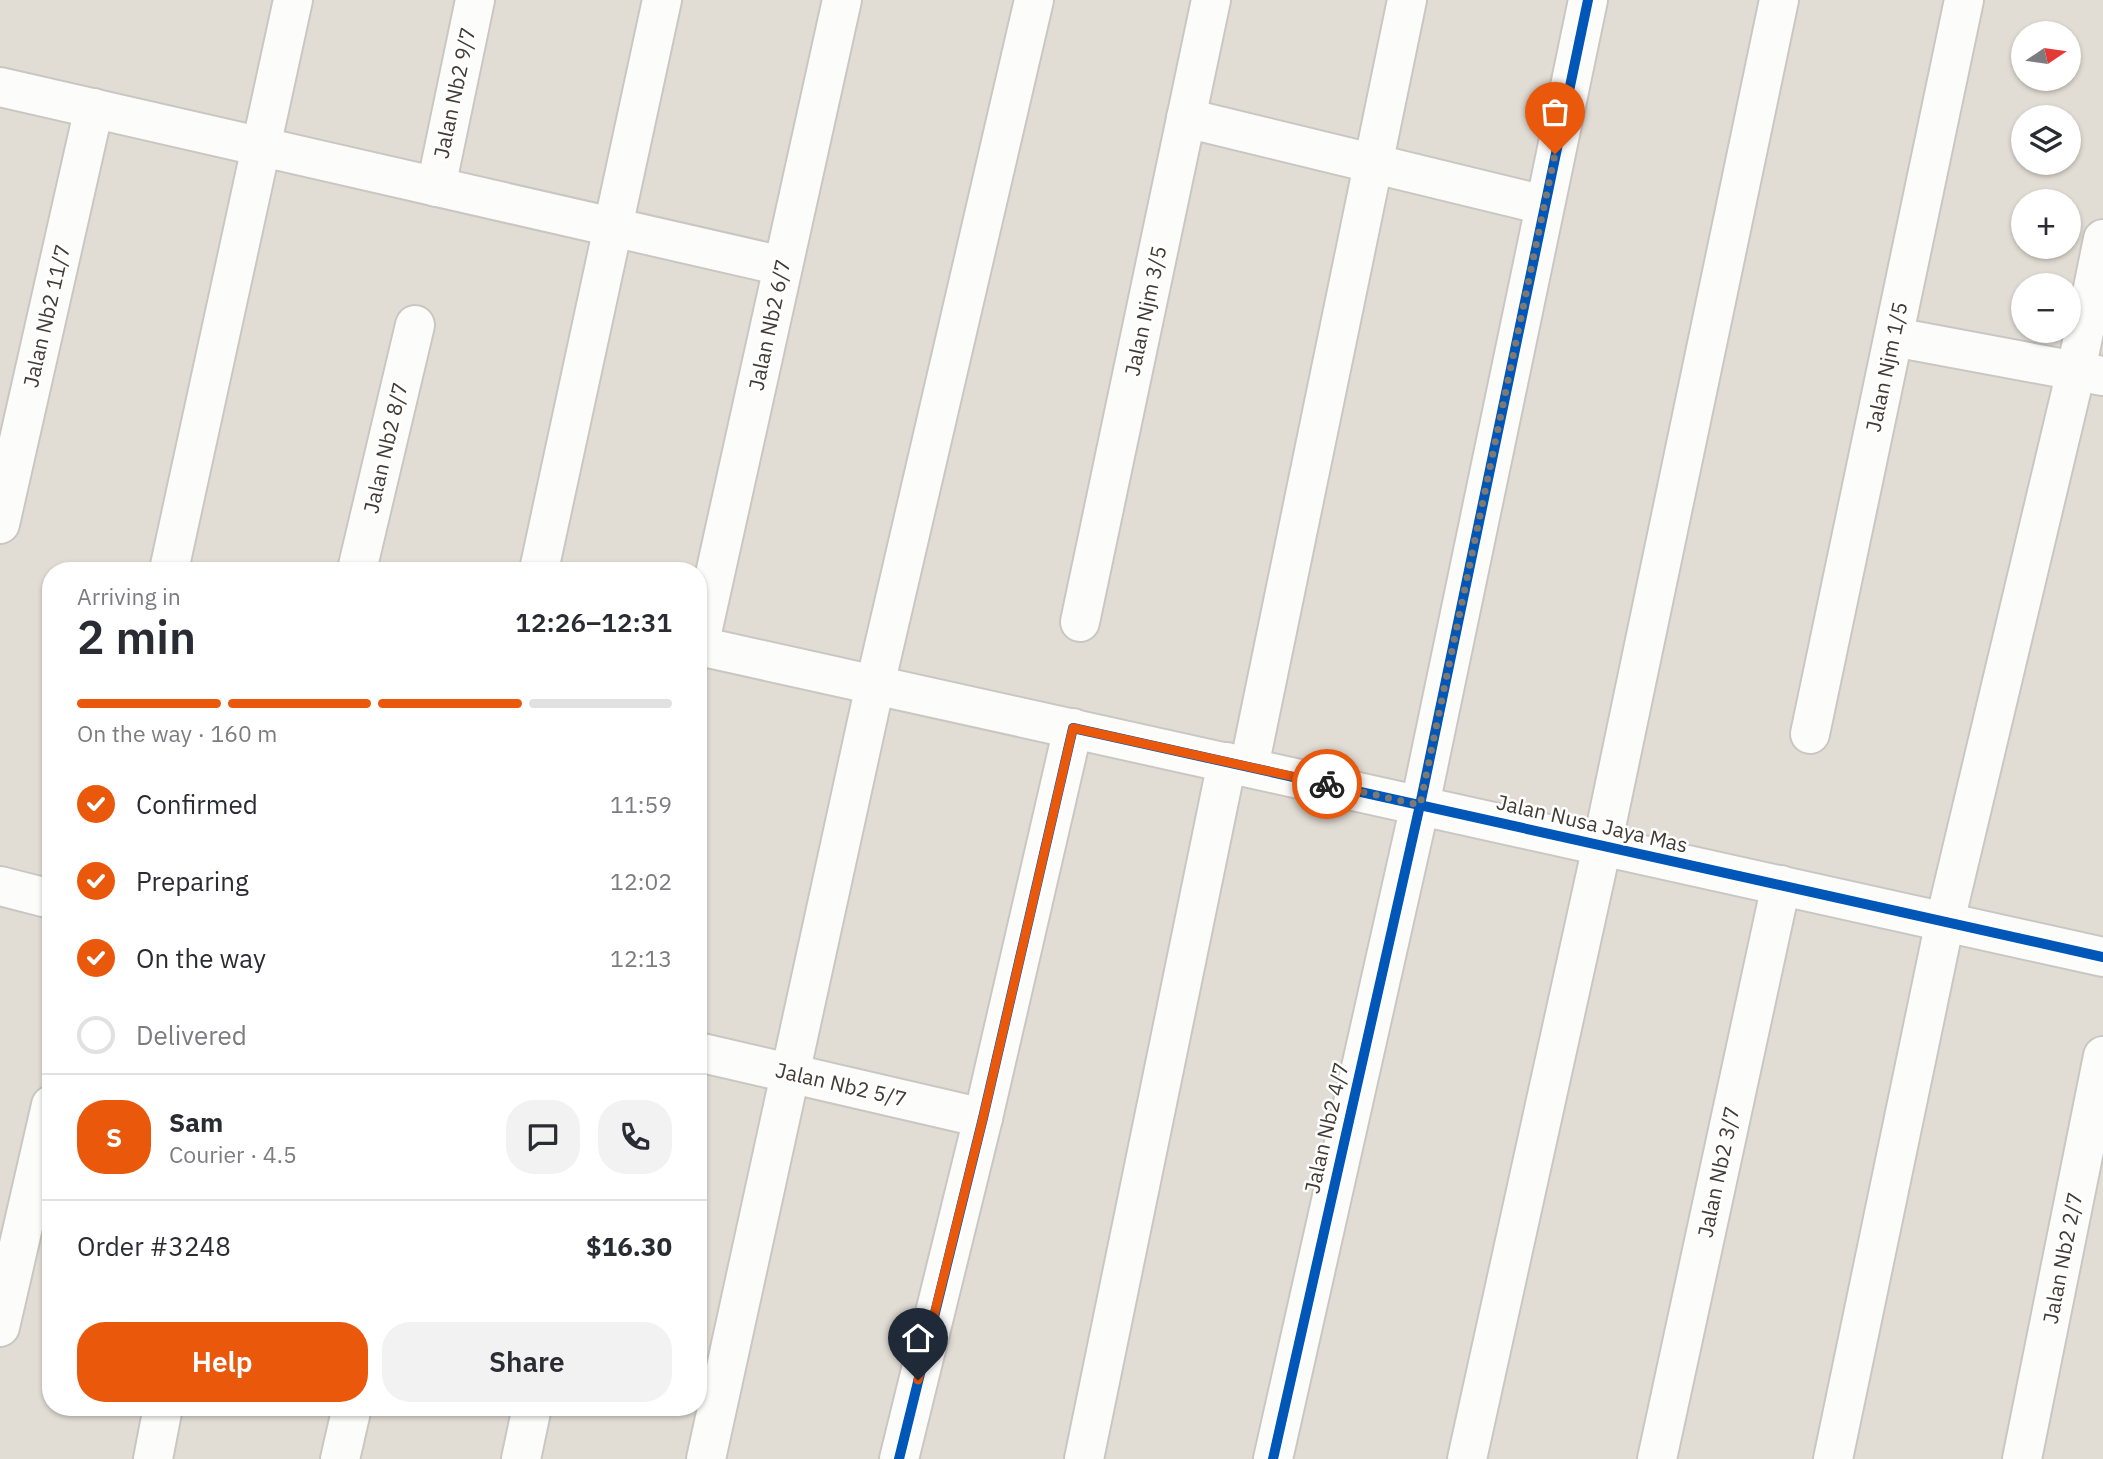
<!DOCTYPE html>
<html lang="en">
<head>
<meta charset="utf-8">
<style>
	:root { --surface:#fff; --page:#f2f2f3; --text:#2b2b33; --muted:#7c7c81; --line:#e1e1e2; --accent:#ea580c }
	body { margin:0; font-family:"IBM Plex Sans",sans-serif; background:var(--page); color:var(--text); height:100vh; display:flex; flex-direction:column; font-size:26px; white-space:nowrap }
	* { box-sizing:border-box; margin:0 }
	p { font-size:23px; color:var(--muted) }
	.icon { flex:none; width:38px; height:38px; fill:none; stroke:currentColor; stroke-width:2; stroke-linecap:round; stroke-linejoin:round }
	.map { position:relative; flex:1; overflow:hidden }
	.sheet { position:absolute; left:42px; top:562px; width:665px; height:854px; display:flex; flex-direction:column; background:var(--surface); border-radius:28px; box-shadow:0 2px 5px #0004 }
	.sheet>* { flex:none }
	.needle { width:46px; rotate:77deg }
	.controls { position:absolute; left:2011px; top:21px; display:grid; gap:14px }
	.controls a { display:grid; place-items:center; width:70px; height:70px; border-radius:50%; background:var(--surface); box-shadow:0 2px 5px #0004; font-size:35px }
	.pin { position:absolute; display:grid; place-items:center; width:60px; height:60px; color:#fff; margin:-72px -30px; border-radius:50% 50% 50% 0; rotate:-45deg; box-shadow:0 0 7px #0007 }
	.pin .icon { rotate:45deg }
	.courier { position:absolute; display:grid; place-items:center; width:70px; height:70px; margin:-35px; border:5px solid #ea580c; border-radius:50%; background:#fff; color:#222; box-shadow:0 2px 9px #0007 }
	.summary em { font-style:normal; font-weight:600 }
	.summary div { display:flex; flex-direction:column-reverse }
	.summary { display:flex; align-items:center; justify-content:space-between; height:119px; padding:0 35px }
	h1 { font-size:46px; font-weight:600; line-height:52px }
	.bar { display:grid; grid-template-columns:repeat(4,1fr); gap:10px 7px; align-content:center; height:84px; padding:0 35px }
	.bar i { height:9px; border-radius:5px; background:var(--line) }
	.bar .selected { background:var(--accent) }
	.bar p { grid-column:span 4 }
	.line { display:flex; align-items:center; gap:18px; padding:0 35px; border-top:2px solid var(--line) }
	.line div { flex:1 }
	.round { display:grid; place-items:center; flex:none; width:74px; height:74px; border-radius:28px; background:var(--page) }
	ol { padding:0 35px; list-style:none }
	li { display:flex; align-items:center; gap:21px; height:77px }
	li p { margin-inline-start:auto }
	li .icon { padding:7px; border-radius:50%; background:var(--accent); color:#fff; stroke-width:4 }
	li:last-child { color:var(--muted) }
	li i { width:38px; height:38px; border:4px solid var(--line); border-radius:50% }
	.button { display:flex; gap:14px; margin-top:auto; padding:14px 35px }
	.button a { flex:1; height:80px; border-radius:28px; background:var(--accent); color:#fff; font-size:28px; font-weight:600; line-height:80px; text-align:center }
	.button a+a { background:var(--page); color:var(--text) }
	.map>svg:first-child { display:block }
</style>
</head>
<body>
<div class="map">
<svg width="2103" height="1459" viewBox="0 0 2103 1459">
	<rect width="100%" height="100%" fill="#eeebe7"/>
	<!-- residential -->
	<path fill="#e2ddd4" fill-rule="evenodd" d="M0 0H2103V1459H0ZM2023 33H2068V79H2023ZM2023 117H2068V163H2023ZM2023 201H2068V247H2023ZM2023 285H2068V331H2023ZM51 570H698V1407H51Z"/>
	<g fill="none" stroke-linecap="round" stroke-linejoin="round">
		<defs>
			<g id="minor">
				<path d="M0 87 783 266"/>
				<path d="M1186 118 1544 205"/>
				<path d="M436 187 475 0"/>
				<path d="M1894 337 2103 376"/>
				<path d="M0 524 94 108"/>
				<path d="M169 570 293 0"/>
				<path d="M357 570 415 325"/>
				<path d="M539 570 662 0"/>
				<path d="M1080 622 1211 0"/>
				<path d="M699 646 2103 957"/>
				<path d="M698 651 842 0"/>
				<path d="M1810 734 1964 0"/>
				<path d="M1249 767 1407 0"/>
				<path d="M0 886 51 899"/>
				<path d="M698 1052 983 1118"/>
				<path d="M0 1327 51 1105"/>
				<path d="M153 1459 163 1407"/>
				<path d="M340 1459 352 1407"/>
				<path d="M521 1459 532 1407"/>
				<path d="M706 1459 875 685 1034 0"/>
				<path d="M899 1459 983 1118 1073 728"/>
				<path d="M1084 1459 1227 762"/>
				<path d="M1273 1459 1420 805 1588 0"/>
				<path d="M1467 1459 1602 846 1779 0"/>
				<path d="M1657 1459 1781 885"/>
				<path d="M1833 1459 1945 921 2076 371 2103 239"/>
				<path d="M2022 1459 2103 1056"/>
			</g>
		</defs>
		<!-- minor casing -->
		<use href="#minor" stroke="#cac7c3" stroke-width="42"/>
		<!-- minor -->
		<use href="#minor" stroke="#fcfcfb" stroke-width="38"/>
		<defs>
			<g id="cycleway">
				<path d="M899 1459 983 1118 1073 728 2103 957"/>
				<path d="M1273 1459 1420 805 1588 0"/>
			</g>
		</defs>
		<!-- cycleway casing -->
		<use href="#cycleway" stroke="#fff" stroke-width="15"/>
		<!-- cycleway -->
		<use href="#cycleway" stroke="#0057b8" stroke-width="10"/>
	</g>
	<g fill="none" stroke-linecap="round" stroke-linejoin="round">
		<!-- done -->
		<path stroke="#7f7973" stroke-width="7" stroke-dasharray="0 12.6" d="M1327 784 1420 805 1555 154"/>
		<!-- route -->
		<path stroke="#ea580c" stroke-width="9" d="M918 1380 983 1118 1073 728 1327 784"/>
	</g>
	<g text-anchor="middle" stroke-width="5" stroke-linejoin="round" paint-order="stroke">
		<!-- street labels -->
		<g font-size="21" fill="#433c34" stroke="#fff">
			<text transform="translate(455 93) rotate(-78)" y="7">Jalan Nb2 9/7</text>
			<text transform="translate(1146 311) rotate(-78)" y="7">Jalan Njm 3/5</text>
			<text transform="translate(47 316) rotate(-77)" y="7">Jalan Nb2 11/7</text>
			<text transform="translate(770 325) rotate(-78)" y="7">Jalan Nb2 6/7</text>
			<text transform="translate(1887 367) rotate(-78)" y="7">Jalan Njm 1/5</text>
			<text transform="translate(386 448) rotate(-77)" y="7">Jalan Nb2 8/7</text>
			<text transform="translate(1592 824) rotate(13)" y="7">Jalan Nusa Jaya Mas</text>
			<text transform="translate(841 1085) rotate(13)" y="7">Jalan Nb2 5/7</text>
			<text transform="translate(1327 1128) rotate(-77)" y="7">Jalan Nb2 4/7</text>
			<text transform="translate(1719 1172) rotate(-78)" y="7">Jalan Nb2 3/7</text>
			<text transform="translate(2063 1258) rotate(-79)" y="7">Jalan Nb2 2/7</text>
		</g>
	</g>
</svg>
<div class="controls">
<a><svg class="needle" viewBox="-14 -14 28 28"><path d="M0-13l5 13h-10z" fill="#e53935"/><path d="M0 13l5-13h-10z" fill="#7c7c81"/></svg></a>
<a><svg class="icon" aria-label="layers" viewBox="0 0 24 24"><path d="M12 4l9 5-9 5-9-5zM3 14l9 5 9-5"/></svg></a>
<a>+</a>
<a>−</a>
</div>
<div class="pin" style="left:1555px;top:154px;background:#ea580c"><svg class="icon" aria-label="bag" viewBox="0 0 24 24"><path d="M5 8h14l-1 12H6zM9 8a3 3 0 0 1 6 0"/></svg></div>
<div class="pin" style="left:918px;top:1380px;background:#1f2937"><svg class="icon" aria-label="home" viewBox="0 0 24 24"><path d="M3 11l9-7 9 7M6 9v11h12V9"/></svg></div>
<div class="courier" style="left:1327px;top:784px"><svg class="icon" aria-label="bike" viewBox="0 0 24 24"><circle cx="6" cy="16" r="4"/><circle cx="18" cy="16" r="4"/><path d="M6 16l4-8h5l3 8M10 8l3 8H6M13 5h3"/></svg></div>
<section class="sheet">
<div class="summary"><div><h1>2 min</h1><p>Arriving in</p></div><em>12:26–12:31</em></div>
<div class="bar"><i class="selected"></i><i class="selected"></i><i class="selected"></i><i></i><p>On the way · 160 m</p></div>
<ol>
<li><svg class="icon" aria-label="check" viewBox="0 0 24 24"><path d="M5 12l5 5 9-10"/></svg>Confirmed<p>11:59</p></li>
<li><svg class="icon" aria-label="check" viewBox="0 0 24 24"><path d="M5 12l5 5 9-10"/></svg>Preparing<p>12:02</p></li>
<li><svg class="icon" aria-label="check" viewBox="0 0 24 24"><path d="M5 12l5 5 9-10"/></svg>On the way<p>12:13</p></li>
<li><i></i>Delivered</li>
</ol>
<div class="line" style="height:126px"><b class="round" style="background:var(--accent);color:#fff">S</b><div><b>Sam</b><p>Courier · 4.5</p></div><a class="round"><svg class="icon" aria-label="chat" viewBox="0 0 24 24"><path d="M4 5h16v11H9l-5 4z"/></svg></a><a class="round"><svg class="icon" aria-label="phone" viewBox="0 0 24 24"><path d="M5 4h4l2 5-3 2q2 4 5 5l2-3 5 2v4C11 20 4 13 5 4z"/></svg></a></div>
<div class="line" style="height:91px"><div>Order #3248</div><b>$16.30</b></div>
<div class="button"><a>Help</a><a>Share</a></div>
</section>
</div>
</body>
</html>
